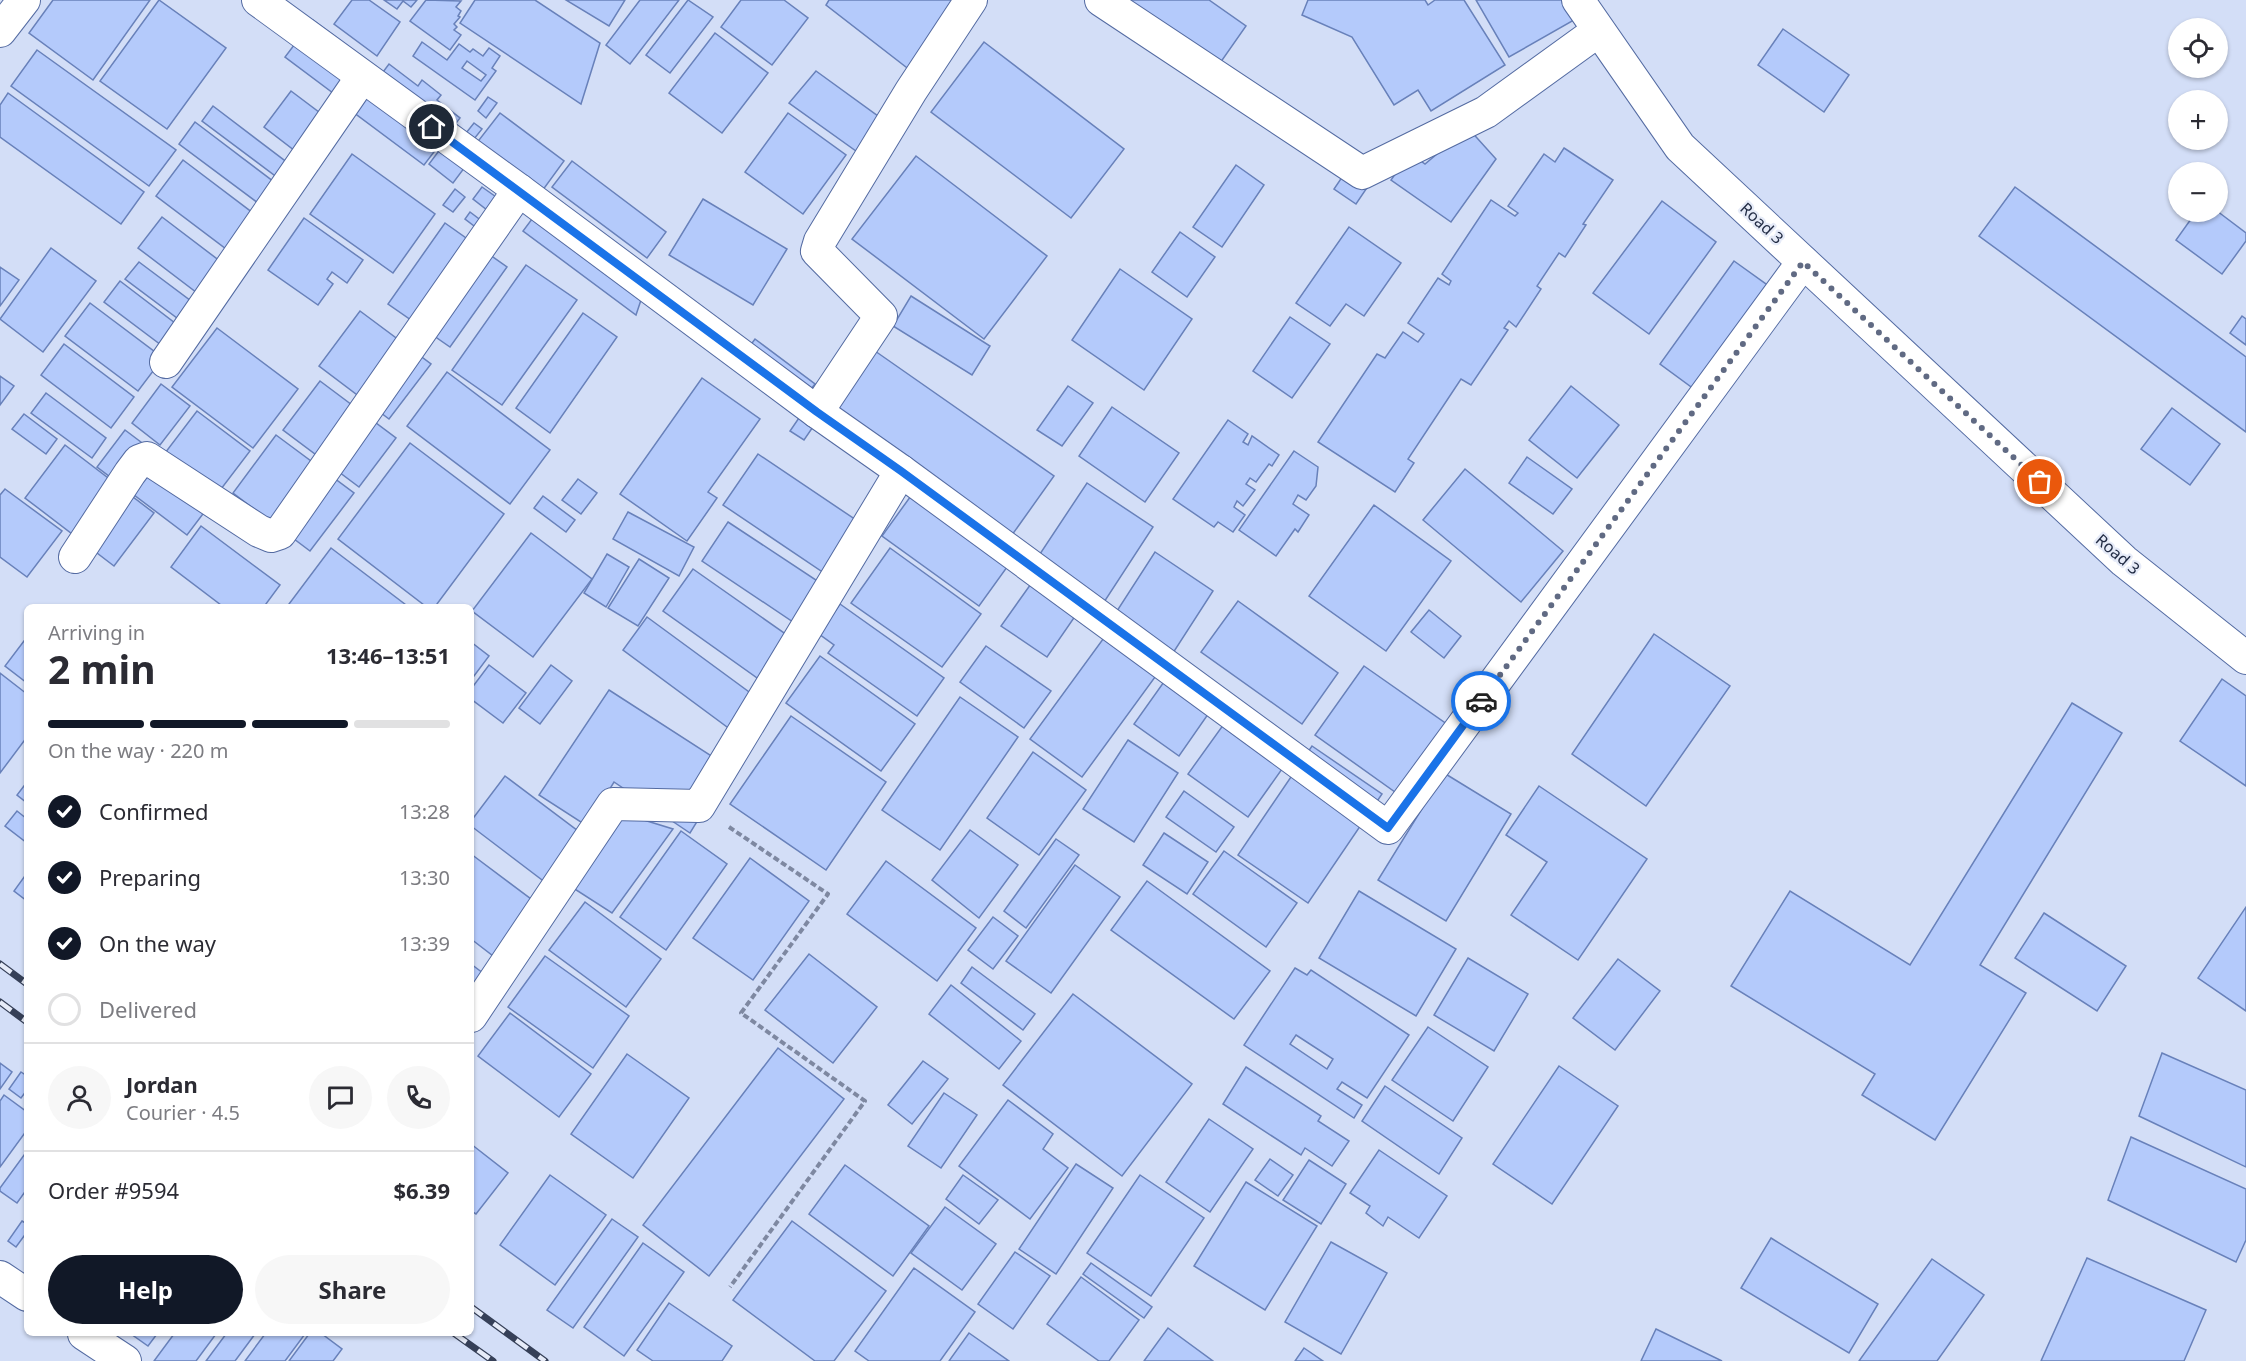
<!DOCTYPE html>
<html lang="en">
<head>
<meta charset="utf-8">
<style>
	:root { --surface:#fff; --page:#f7f7f7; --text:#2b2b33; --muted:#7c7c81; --line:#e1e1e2; --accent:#111827 }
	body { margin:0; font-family:"Noto Sans",sans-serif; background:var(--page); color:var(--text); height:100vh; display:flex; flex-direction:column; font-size:22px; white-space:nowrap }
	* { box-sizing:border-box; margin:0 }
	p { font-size:20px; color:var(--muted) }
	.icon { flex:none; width:33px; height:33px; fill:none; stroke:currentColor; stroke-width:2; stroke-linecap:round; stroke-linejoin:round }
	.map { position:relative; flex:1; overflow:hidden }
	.drawer { position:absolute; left:24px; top:604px; width:450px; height:732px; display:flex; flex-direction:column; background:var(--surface); border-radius:9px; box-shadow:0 2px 4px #0004 }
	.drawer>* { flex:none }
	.buttons { position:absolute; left:2168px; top:18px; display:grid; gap:12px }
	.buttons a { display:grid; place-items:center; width:60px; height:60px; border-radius:50%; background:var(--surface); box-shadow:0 2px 4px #0004; font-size:30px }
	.pin { position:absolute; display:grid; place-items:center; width:51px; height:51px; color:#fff; margin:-26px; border:3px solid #fff; border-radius:50%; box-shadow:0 2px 6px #0007 }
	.courier { position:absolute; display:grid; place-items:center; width:60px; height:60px; margin:-30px; border:4px solid #1a73e8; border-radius:50%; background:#fff; color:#222; box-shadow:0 2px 8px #0007 }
	.head em { font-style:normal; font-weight:700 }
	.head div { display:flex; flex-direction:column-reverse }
	.head { display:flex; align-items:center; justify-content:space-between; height:102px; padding:0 24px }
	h1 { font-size:39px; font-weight:700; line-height:45px }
	.bar { display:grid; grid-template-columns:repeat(4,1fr); gap:9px 6px; align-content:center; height:72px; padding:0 24px }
	.bar i { height:8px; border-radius:4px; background:var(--line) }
	.bar .current { background:var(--accent) }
	.bar p { grid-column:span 4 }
	.line { display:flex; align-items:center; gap:15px; padding:0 24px; border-top:2px solid var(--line) }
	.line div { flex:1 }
	.round { display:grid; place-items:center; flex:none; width:63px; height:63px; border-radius:32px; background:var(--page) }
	ol { padding:0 24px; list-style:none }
	li { display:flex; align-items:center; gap:18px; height:66px }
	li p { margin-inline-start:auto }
	li .icon { padding:6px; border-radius:50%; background:var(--accent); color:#fff; stroke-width:4 }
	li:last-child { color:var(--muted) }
	li i { width:33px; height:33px; border:3px solid var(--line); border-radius:50% }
	.action { display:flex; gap:12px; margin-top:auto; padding:12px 24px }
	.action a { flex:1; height:69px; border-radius:36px; background:var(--accent); color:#fff; font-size:24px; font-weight:700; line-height:69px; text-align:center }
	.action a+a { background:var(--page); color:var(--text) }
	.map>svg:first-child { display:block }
</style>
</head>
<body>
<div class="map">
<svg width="2246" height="1361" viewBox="0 0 2246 1361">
	<rect width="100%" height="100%" fill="#d3def7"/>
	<!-- building -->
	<g fill="#b4cafb" stroke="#6881ba" stroke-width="1.5" fill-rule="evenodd">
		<path d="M53 0H150L93 80 29 33Z"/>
		<path d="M159 0 226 48 167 129 100 81Z"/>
		<path d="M352 0H369L400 22 377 56 334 24Z"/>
		<path d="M384 0H417L411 7 403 1 397 9Z"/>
		<path d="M426 0 461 1 456 7 461 11 458 16 460 17 454 24 457 27 454 30 461 35 450 50 410 21Z"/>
		<path d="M475 0H535L600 43 581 104 460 23Z"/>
		<path d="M566 0H625L609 26Z"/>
		<path d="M640 0H679L630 64 606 45Z"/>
		<path d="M688 0 713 17 670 73 646 55Z"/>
		<path d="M741 0H784L808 18 772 65 721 27Z"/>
		<path d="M829 0H986L924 81 826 5Z"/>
		<path d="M1103 0H1209L1246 26 1211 76Z"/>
		<path d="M1308 0H1425L1428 5 1435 0H1464L1505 65 1431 111 1418 90 1394 105 1352 37 1302 15Z"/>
		<path d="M1476 0H1563L1574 20 1509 57Z"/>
		<path d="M313 20 373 65 345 102 285 57Z"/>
		<path d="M1783 29 1849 75 1824 112 1758 65Z"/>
		<path d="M715 33 768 73 722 133 669 93Z"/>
		<path d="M422 42 447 60 459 44 470 52 473 49 483 56 489 48 500 56 492 68 496 71 475 100 413 56ZM467 61 486 75 481 81 462 68Z"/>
		<path d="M984 42 1124 149 1071 218 931 112Z"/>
		<path d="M37 50 176 150 149 186 11 86Z"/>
		<path d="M389 64 418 86 422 80 441 95 437 100 460 118 424 165 353 112Z"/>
		<path d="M816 71 882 119 856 151 789 103Z"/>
		<path d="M291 91 340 128 312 164 264 127Z"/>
		<path d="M8 93 144 192 121 224 0 137V105Z"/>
		<path d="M488 97 497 103 486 118 478 111Z"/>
		<path d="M213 106 305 176 294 190 202 121Z"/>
		<path d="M500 113 564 161 537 198 472 149Z"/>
		<path d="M788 113 846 155 803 214 745 172Z"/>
		<path d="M195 122 286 191 270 212 179 144Z"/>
		<path d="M474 123 482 129 470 144 462 138Z"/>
		<path d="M1468 128 1496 159 1451 222 1391 180 1410 153 1425 164Z"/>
		<path d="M450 136 474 155 453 183 429 164Z"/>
		<path d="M1564 148 1613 180 1583 224 1586 225 1565 257 1559 253 1537 286 1541 289 1516 327 1509 321 1504 328 1508 330 1471 385 1461 379 1408 459 1414 463 1395 492 1318 442 1377 354 1385 358 1403 332 1418 342 1424 334 1408 323 1438 278 1449 285 1451 281 1442 274 1491 200 1515 216 1518 213 1508 206 1544 154 1555 162Z"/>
		<path d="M352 154 435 214 393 273 310 214Z"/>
		<path d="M1357 155 1379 170 1356 204 1334 189Z"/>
		<path d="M916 156 1047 256 984 339 852 239Z"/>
		<path d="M183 160 265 222 238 258 156 196Z"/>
		<path d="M572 161 666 232 647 258 552 187Z"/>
		<path d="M1236 165 1264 185 1222 247 1193 227Z"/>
		<path d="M482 187 506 204 496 217 473 199Z"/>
		<path d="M2015 187 2246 357V432L1979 236Z"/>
		<path d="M455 189 465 197 453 212 443 205Z"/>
		<path d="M550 195 651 270 636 315 523 231Z"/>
		<path d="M703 199 787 249 753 305 669 255Z"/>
		<path d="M1662 201 1716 242 1649 334 1593 293Z"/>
		<path d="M2217 211 2246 233V241L2222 274 2176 240 2196 212Z"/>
		<path d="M470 212 487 225 482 232 465 219Z"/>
		<path d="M162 217 233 271 209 302 138 248Z"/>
		<path d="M304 218 363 260 347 283 332 272 327 279 333 284 318 305 268 270Z"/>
		<path d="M445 223 507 267 450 347 388 304Z"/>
		<path d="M1349 227 1401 263 1364 316 1346 304 1330 326 1296 303Z"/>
		<path d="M1180 232 1215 257 1187 297 1152 272Z"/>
		<path d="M51 248 96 281 43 352 0 319Z"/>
		<path d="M1734 261 1787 299 1713 403 1660 364Z"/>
		<path d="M139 262 207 313 193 330 125 279Z"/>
		<path d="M526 265 577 300 502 405 452 370Z"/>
		<path d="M0 267 19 280 0 306Z"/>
		<path d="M1120 269 1192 319 1144 390 1072 340Z"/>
		<path d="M120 281 188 333 173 354 104 302Z"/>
		<path d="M911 296 990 346 972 375 893 326Z"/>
		<path d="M90 303 163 358 138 391 65 336Z"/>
		<path d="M360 311 431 364 389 419 319 366Z"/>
		<path d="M583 313 617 337 550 433 516 408Z"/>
		<path d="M2242 316 2246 319V345L2230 333Z"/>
		<path d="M1290 317 1330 344 1292 398 1253 371Z"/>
		<path d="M217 328 298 389 253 448 172 387Z"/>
		<path d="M755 339 815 384 794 411 735 366Z"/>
		<path d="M64 344 134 397 111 428 41 375Z"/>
		<path d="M875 351 1054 476 1007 542 828 417Z"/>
		<path d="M447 372 550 450 510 504 407 426Z"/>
		<path d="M0 376 14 386 0 405Z"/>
		<path d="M702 378 760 419 708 492 717 498 687 541 620 494Z"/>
		<path d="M320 381 396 438 359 487 283 430Z"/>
		<path d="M161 384 190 406 160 445 132 423Z"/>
		<path d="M1068 386 1093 403 1062 446 1037 430Z"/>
		<path d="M1571 386 1619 425 1577 478 1529 440Z"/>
		<path d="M46 393 106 438 92 458 31 413Z"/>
		<path d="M814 396 828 405 804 440 790 431Z"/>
		<path d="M1112 407 1179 453 1145 502 1079 456Z"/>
		<path d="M2172 408 2220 444 2190 485 2141 449Z"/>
		<path d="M197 411 250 451 218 493 165 453Z"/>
		<path d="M24 414 57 439 46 454 12 429Z"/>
		<path d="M1228 420 1248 434 1243 442 1248 445 1252 436 1279 455 1272 466 1269 464 1256 482 1250 478 1246 484 1255 490 1243 506 1237 501 1234 507 1245 515 1233 532 1218 522 1214 527 1173 499Z"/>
		<path d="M125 430 215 498 187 535 97 467Z"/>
		<path d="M276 435 354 493 310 551 233 493Z"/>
		<path d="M410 443 504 514 434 608H428L338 539Z"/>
		<path d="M65 445 154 513 114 566 25 498Z"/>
		<path d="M1294 451 1318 467 1316 486 1306 500 1298 495 1293 504 1309 515 1298 532 1295 529 1276 556 1239 530Z"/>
		<path d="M758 454 865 526 830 577 723 505Z"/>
		<path d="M1527 457 1572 489 1553 514 1509 483Z"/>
		<path d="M1465 469 1563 551 1521 602 1423 520Z"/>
		<path d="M578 479 597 493 581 514 562 500Z"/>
		<path d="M1087 483 1153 527 1095 616 1028 572Z"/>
		<path d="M5 489 62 531 27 577 0 557V495Z"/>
		<path d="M913 493 1010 563 979 606 882 536Z"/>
		<path d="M543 496 575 520 566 532 534 508Z"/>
		<path d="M1374 505 1451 561 1386 651 1309 596Z"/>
		<path d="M628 512 694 547 679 576 613 539Z"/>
		<path d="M728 522 825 586 799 626 702 561Z"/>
		<path d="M201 526 280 585 263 608H225L171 567Z"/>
		<path d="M531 533 592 579 533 657 472 611Z"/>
		<path d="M331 548 410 608H286Z"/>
		<path d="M890 548 981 614 942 667 851 603Z"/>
		<path d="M1155 552 1213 591 1173 653 1115 614Z"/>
		<path d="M607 554 629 567 606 607 584 593Z"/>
		<path d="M639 559 669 578 638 626 608 608Z"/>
		<path d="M693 569 804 647 774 690 663 611Z"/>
		<path d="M1033 581 1078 612 1047 657 1001 626Z"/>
		<path d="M1238 601 1338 673 1302 724 1201 652Z"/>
		<path d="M840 604 944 678 917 716 828 653 834 645 819 634Z"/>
		<path d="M1429 610 1461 636 1444 658 1411 632Z"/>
		<path d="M647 617 771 708 746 741 623 650Z"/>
		<path d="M1654 634 1730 686 1646 806 1572 754Z"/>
		<path d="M1106 635 1158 673 1082 777 1030 739Z"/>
		<path d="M27 637V683L5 666Z"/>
		<path d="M471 642 489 656 471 680Z"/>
		<path d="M986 646 1051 691 1024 728 960 682Z"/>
		<path d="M820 656 915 724 881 771 786 703Z"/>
		<path d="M489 665 526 693 503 723 471 699V689Z"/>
		<path d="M551 665 572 681 540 724 519 708Z"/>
		<path d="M1364 666 1451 727 1402 797 1315 735Z"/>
		<path d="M0 673 27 694V737L0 773Z"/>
		<path d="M1166 679 1211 710 1179 756 1134 724Z"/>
		<path d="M2222 679 2246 696V786L2180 741Z"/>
		<path d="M609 690 730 768 690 833 614 782 587 826 539 795Z"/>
		<path d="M960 697 1018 737 940 850 882 810Z"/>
		<path d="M1239 703 1299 745 1248 817 1188 774Z"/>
		<path d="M2072 703 2122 733 1980 965 2026 993 1935 1140 1862 1095 1875 1074 1731 986 1790 891 1910 965Z"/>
		<path d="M791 716 886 782 826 870 730 804Z"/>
		<path d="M1128 740 1178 773 1134 842 1083 809Z"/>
		<path d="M1312 746 1382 794 1308 903 1238 855Z"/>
		<path d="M1033 752 1086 790 1039 855 987 818Z"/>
		<path d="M1444 773 1511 814 1446 921 1378 880Z"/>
		<path d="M505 776 586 837 550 886 471 826V821Z"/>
		<path d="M27 782V803L17 795Z"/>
		<path d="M1539 786 1647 859 1578 960 1511 915 1547 862 1506 835Z"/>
		<path d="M1184 791 1234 827 1216 852 1166 817Z"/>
		<path d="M17 811 27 819V843L5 826Z"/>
		<path d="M621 813 673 829 612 913 570 886Z"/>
		<path d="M970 830 1018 865 979 918 932 880Z"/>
		<path d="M681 831 727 864 666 950 620 917Z"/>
		<path d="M1164 833 1208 862 1187 894 1143 865Z"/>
		<path d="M1056 839 1079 855 1026 928 1004 911Z"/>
		<path d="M1224 851 1297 903 1266 947 1193 894Z"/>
		<path d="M471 854 551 914 510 969 471 939Z"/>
		<path d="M750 858 809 901 753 980 693 938Z"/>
		<path d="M886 861 976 928 937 981 847 914Z"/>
		<path d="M1075 865 1120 897 1051 993 1006 961Z"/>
		<path d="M27 873V901L14 891Z"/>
		<path d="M1147 881 1270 971 1234 1019 1111 930Z"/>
		<path d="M1359 891 1456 949 1416 1016 1319 958Z"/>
		<path d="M585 902 661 959 626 1007 549 950Z"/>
		<path d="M2246 907V1011L2198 978Z"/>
		<path d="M2044 913 2126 966 2097 1011 2015 958Z"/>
		<path d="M993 917 1018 936 993 969 968 950Z"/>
		<path d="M809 954 877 1007 833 1063 765 1010Z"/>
		<path d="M545 956 629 1016 593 1068 508 1007Z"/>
		<path d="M1468 958 1528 994 1494 1051 1434 1015Z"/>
		<path d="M1618 959 1660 991 1615 1050 1573 1018Z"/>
		<path d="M471 964 496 983 471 1015Z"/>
		<path d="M972 967 1035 1014 1023 1030 961 983Z"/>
		<path d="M1295 968 1307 975 1311 970 1409 1035 1367 1098 1342 1082 1337 1089 1362 1105 1354 1118 1244 1045ZM1296 1035 1333 1059 1327 1069 1290 1044Z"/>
		<path d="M951 985 1021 1041 999 1069 929 1014Z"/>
		<path d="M1073 994 1192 1084 1122 1176 1003 1085Z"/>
		<path d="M510 1013 591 1074 559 1117 478 1056Z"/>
		<path d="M1428 1027 1488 1067 1453 1121 1392 1080Z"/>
		<path d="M778 1048 844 1099 709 1276 643 1225Z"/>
		<path d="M2162 1053 2246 1090V1167L2139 1116Z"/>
		<path d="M627 1054 689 1098 633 1178 571 1134Z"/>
		<path d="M923 1061 948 1079 912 1124 888 1105Z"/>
		<path d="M0 1063 12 1072 0 1089Z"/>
		<path d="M1559 1066 1618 1106 1552 1204 1493 1164Z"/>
		<path d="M1246 1067 1321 1116 1318 1121 1349 1141 1332 1166 1305 1148 1301 1155 1223 1104Z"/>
		<path d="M21 1072 27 1076V1090L21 1098 9 1089Z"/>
		<path d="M1385 1086 1462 1138 1439 1174 1362 1121Z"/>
		<path d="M944 1093 977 1115 941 1168 908 1146Z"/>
		<path d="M4 1095 27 1112V1130L0 1167V1101Z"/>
		<path d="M1008 1100 1053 1134 1043 1149 1068 1168 1030 1219 959 1166Z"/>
		<path d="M1209 1119 1253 1149 1210 1212 1166 1182Z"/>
		<path d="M2131 1137 2246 1189V1240L2236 1262 2108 1200Z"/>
		<path d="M471 1144 508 1173 476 1214 471 1211Z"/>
		<path d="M1379 1150 1447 1196 1419 1238 1388 1217 1383 1226 1366 1213 1370 1206 1350 1193Z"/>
		<path d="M27 1151V1189L17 1203 0 1191V1188Z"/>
		<path d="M1270 1159 1293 1175 1278 1196 1255 1180Z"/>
		<path d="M1309 1160 1346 1184 1321 1224 1283 1200Z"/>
		<path d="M1076 1164 1113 1188 1056 1274 1019 1249Z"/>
		<path d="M845 1165 929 1226 893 1276 809 1214Z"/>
		<path d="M550 1175 606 1215 555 1285 500 1245Z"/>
		<path d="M963 1175 998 1200 979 1224 946 1199Z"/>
		<path d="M1140 1175 1204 1218 1151 1296 1087 1253Z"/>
		<path d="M1246 1182 1317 1226 1265 1310 1194 1266Z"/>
		<path d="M945 1207 996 1244 962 1290 911 1253Z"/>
		<path d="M612 1219 638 1237 573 1328 547 1310Z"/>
		<path d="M22 1221 27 1224V1232L16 1247 8 1241Z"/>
		<path d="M792 1221 886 1291 834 1361H815L733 1300Z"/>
		<path d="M1771 1238 1878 1304 1849 1353 1741 1288Z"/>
		<path d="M1331 1242 1387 1273 1341 1354 1285 1322Z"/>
		<path d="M643 1243 684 1272 624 1356 584 1327Z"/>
		<path d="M1015 1252 1050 1276 1013 1329 978 1304Z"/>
		<path d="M2087 1258 2206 1310 2184 1361H2041Z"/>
		<path d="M1932 1259 1984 1295 1937 1361H1859Z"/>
		<path d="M1091 1263 1152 1307 1144 1318 1083 1274Z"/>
		<path d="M914 1268 975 1312 940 1361H869L855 1351Z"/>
		<path d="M1081 1277 1139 1320 1109 1361H1099L1047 1324Z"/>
		<path d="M669 1303 732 1346 722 1361H653L637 1350Z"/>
		<path d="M1168 1328 1213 1361H1144Z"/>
		<path d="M1656 1329 1722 1361H1641Z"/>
		<path d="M969 1333 1009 1361H949Z"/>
		<path d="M131 1334H157L148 1346Z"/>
		<path d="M174 1334H216L196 1361H154Z"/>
		<path d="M226 1334H255L235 1361H206Z"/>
		<path d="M265 1334H305L285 1361H245Z"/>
		<path d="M309 1334H322L342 1349 333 1361H289Z"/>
		<path d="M1304 1348 1323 1361H1295Z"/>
	</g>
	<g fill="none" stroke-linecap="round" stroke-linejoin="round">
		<defs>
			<g id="minor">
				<path d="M258 0 519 190 817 412 901 471 1388 828 1803 262"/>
				<path d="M1101 0 1362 173 1486 112 1598 31"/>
				<path d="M1578 0 1680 147 2124 561 2246 658"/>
				<path d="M0 31 24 0"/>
				<path d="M166 362 362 77"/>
				<path d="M817 412 881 316 817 251 820 241 911 91 971 0"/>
				<path d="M75 557 130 473 139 461 147 458 259 531 271 536 280 533 519 190"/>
				<path d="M471 1016 613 804 699 806 901 471"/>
				<path d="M0 1277 27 1295"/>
				<path d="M84 1334 125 1361"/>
			</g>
		</defs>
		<!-- minor casing -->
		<use href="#minor" stroke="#546ba2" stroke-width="34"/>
		<!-- path -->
		<path stroke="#7e88a1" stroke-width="4" stroke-dasharray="6 3" stroke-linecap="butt" d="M729 827 828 894 741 1013 865 1101 730 1287"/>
		<!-- minor -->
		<use href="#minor" stroke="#fff" stroke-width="32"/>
		<defs>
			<g id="rail">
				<path d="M0 964 27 984"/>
				<path d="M0 1002 27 1022"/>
				<path d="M471 1307 545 1361"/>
				<path d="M455 1334 493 1361"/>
			</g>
		</defs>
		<!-- rail casing -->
		<use href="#rail" stroke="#364058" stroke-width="7"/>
		<!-- rail -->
		<use href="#rail" stroke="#e6ebf8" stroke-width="4.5" stroke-dasharray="14" stroke-linecap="butt"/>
	</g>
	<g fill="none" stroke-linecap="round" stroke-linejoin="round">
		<!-- done -->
		<path stroke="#606a83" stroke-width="6" stroke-dasharray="0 10.8" d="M1481 701 1803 262 2040 482"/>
		<!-- route -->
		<path stroke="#1a73e8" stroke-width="8" d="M432 127 817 412 901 471 1388 828 1481 701"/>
	</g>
	<g text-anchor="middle" stroke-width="4.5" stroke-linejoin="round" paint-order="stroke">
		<!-- street labels -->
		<g font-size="16" fill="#222c44" stroke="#e6ebf8">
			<text transform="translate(1762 223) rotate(43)" y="6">Road 3</text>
			<text transform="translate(2118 554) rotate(41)" y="6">Road 3</text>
		</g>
	</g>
</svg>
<div class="buttons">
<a><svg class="icon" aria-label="locate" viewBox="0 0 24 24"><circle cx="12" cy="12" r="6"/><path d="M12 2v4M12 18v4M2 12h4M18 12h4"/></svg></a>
<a>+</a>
<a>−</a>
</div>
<div class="pin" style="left:2040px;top:482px;background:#ea580c"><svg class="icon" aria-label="bag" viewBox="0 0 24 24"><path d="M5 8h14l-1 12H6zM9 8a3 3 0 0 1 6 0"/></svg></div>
<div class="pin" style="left:432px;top:127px;background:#1f2937"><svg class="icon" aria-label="home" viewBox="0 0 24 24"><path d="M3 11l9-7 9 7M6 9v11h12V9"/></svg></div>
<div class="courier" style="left:1481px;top:701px"><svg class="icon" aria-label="car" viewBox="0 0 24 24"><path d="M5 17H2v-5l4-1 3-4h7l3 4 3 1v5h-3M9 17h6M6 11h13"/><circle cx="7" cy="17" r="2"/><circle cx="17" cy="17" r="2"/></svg></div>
<section class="drawer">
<div class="head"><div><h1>2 min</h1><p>Arriving in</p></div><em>13:46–13:51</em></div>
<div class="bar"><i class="current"></i><i class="current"></i><i class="current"></i><i></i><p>On the way · 220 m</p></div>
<ol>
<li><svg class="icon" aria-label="check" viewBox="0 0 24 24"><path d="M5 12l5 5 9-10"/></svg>Confirmed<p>13:28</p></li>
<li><svg class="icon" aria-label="check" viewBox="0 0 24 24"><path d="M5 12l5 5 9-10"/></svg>Preparing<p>13:30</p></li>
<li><svg class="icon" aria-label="check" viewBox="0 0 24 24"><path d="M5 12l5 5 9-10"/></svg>On the way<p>13:39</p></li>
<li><i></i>Delivered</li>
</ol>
<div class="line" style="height:108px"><a class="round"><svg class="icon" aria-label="person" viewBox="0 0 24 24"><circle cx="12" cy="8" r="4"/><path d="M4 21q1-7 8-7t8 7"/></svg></a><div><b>Jordan</b><p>Courier · 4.5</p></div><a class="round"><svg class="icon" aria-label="chat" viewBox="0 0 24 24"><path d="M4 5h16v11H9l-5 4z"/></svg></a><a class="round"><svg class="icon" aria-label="phone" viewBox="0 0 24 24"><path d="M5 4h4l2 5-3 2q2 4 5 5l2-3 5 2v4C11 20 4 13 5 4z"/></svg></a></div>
<div class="line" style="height:78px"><div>Order #9594</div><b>$6.39</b></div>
<div class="action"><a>Help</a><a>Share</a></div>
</section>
</div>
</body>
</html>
